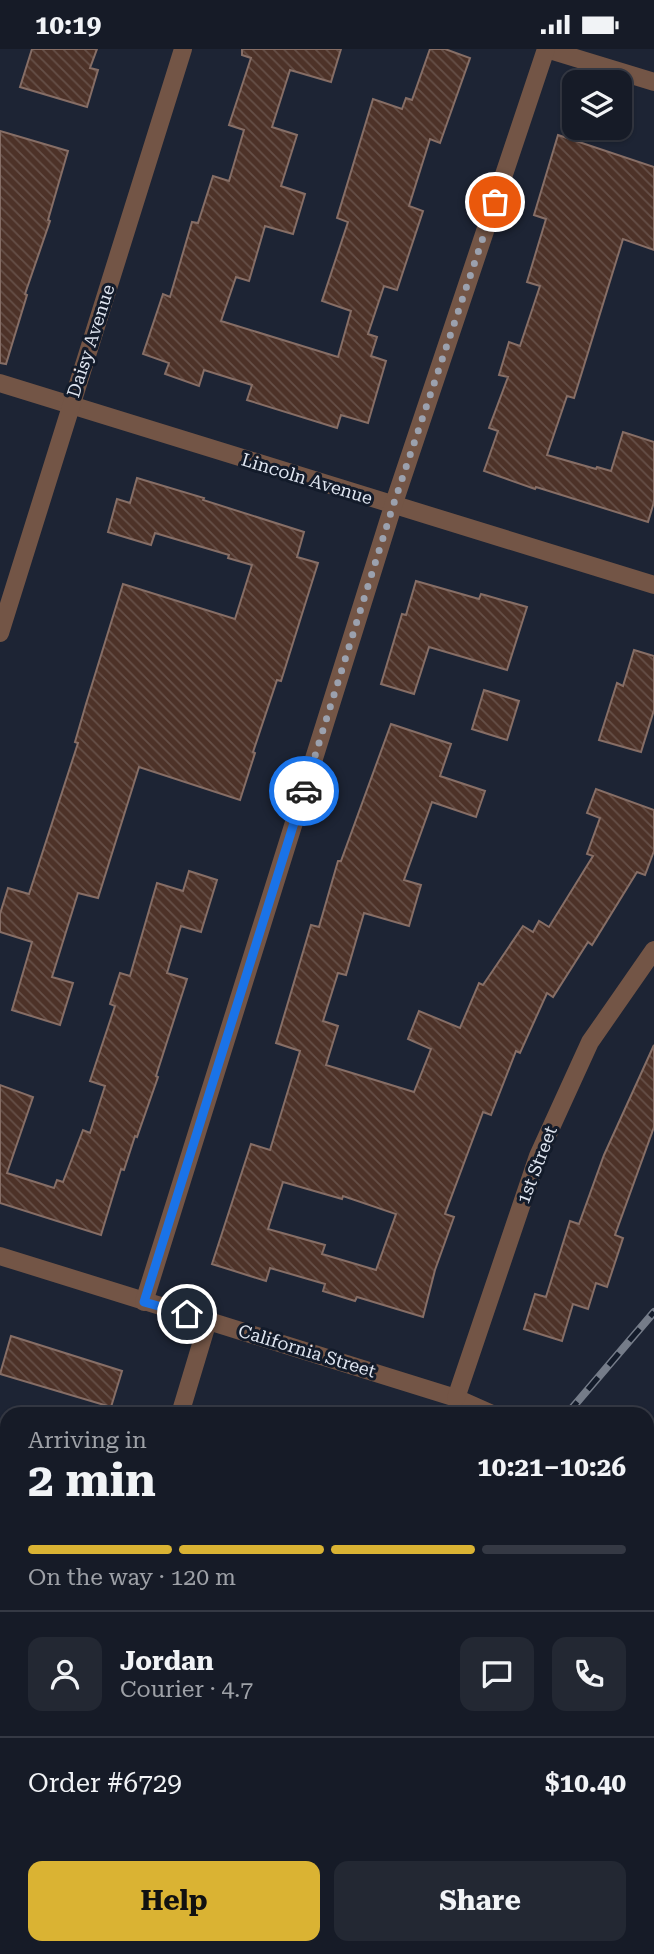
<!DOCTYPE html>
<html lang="en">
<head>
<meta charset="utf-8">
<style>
	:root { --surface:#161b27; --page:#232833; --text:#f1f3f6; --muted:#9ea1a7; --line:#353944; --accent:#dab333 }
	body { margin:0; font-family:"Roboto Serif",serif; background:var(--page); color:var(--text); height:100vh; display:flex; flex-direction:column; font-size:26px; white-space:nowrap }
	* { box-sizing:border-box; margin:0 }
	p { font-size:23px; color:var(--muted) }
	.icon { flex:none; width:38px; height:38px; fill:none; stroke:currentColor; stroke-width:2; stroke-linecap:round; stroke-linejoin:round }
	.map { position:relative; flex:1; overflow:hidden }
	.sheet { position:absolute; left:0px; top:1358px; width:654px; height:548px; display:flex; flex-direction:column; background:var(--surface); border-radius:21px 21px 0 0; box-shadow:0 2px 5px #0004,0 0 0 2px var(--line) }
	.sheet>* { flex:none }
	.fabs { position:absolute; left:562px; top:21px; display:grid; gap:14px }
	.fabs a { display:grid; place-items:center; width:70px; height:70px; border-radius:14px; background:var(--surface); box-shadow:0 2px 5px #0004,0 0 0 2px var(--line); font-size:35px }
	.pin { position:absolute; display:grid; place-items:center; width:60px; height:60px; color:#fff; margin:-30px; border:4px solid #fff; border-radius:50%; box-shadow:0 2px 7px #0007 }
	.courier { position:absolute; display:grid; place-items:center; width:70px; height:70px; margin:-35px; border:5px solid #1a73e8; border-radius:50%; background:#fff; color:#222; box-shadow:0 2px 9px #0007 }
	.head em { font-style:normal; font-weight:700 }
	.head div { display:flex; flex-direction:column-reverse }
	.head { display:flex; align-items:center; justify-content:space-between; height:119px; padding:0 28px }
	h1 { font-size:46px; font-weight:700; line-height:52px }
	.bar { display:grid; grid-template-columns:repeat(4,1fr); gap:10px 7px; align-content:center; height:84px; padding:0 28px }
	.bar i { height:9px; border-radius:5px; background:var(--line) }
	.bar .current { background:var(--accent) }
	.bar p { grid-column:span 4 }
	.line { display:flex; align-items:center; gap:18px; padding:0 28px; border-top:2px solid var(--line) }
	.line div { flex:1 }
	.round { display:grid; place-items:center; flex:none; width:74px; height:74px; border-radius:14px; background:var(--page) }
	.cta { display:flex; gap:14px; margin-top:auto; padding:14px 28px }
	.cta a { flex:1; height:80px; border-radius:14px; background:var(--accent); color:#111; font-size:28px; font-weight:700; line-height:80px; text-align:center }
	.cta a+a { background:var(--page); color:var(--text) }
	.status { display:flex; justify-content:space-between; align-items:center; height:49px; padding:0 35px; background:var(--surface); direction:ltr }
	.status svg { height:19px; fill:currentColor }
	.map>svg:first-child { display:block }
</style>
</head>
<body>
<div class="status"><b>10:19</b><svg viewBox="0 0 49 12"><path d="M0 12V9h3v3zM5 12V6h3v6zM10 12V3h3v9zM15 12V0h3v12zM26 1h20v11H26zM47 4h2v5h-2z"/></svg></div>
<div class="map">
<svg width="654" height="1905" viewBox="0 0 654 1905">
	<defs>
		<pattern id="building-back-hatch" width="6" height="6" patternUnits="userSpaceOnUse" patternTransform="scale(1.75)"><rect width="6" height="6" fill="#4d3228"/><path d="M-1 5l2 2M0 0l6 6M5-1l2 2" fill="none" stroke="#665048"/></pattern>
	</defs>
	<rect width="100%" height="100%" fill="#1d2434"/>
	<!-- building -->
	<g fill="url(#building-back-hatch)" stroke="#866e66" stroke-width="2" fill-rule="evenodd">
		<path d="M32 0H97L90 19 98 21 87 58 20 38Z"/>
		<path d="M242 0H341L331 33 290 21 272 78 297 86 281 137 305 145 293 185 265 177 249 232 236 228 221 272 338 308 351 262 322 252 348 173 337 169 373 50 402 60 406 49 412 51 430 0H445L470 9 440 94 430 90 409 157 423 162 397 241 384 237 368 285 377 288 371 307 386 312 368 374 341 366 337 379 247 351 252 336 204 321 199 337 165 325 169 314 143 305 163 245 170 248 192 173 198 174 213 127 229 132 244 81 229 76 251 9 242 6Z"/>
		<path d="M0 82 68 102 48 171 50 172 25 245 27 246 6 315 0 314Z"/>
		<path d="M558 86 654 118V201L623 190 574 349 567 347 547 406 596 420 597 418 611 422 623 383 654 393V453L648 473 536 438 535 440 484 422 498 382 489 379 508 328 499 326 509 293 520 297 540 237 527 233 546 170 534 166Z"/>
		<path d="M137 429 204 449 203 451 304 483 297 508 318 514 281 632 277 631 253 703 255 704 240 751 139 718 98 849 78 844 52 928 73 934 60 976 12 961 32 893 0 883V865L8 839 29 845 78 694 75 693 86 655 123 535 235 570 252 516 228 509 229 506 155 484 151 496 108 483 117 450 130 454Z"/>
		<path d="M416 532 479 550 481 545 527 558 507 621 429 598 414 645 381 635 402 565 406 566Z"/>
		<path d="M634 601 654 607V661L641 703 599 691 617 634 623 637Z"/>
		<path d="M484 641 519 652 507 691 472 680Z"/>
		<path d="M391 675 451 695 440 727 485 742 476 768 432 753 404 831 421 836 409 877 364 864 346 926 338 924 323 972 338 977 326 1016 414 1043 431 1000 408 990 419 962 460 979 479 934 483 936 523 877 533 883 539 872 549 878 593 807 587 805 600 769 587 764 596 740 654 761V802L645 826 637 823 592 896 588 893 553 948 547 944 520 1004 516 1002 491 1066 483 1063 445 1165 454 1168 435 1221 423 1268 357 1248 355 1252 323 1242 325 1235 270 1219 266 1232 212 1215 251 1095 270 1101 300 1002 276 994 311 876 319 878 338 812H341ZM283 1133 342 1150 343 1147 396 1165 376 1221 322 1205 325 1196 268 1180Z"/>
		<path d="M189 822 217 831 201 883 181 877 167 924 187 930 156 1027 158 1028 137 1088 135 1087 124 1121 121 1120 101 1186 0 1154V1036L33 1048 7 1124 54 1139 57 1131 63 1133 83 1081 90 1084 105 1037 90 1032 115 957 110 955 120 924 130 927 157 834 183 842Z"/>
		<path d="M654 996V1078L615 1186 623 1189 607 1238 596 1234 588 1260 573 1255 562 1292 524 1280 535 1245 546 1248 570 1172 579 1175 604 1106Z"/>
		<path d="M11 1287 122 1322 111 1358 0 1325Z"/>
	</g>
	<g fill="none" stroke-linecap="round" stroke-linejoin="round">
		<!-- minor -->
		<g stroke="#735546" stroke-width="18">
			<path d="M546 0 654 33"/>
			<path d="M0 334 654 536"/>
			<path d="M0 584 183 0"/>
			<path d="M0 1207 456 1349 492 1365"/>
			<path d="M144 1253 393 457 546 0"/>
			<path d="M456 1349 538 1107 590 993 654 901"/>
			<path d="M180 1365 208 1272"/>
			<path d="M648 1432 654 1435"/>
			<path d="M648 1623 654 1617"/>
			<path d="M648 1849 654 1856"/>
			<path d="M15 1905 19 1899"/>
			<path d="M393 1905 398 1899"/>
		</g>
		<defs>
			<g id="rail">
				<path d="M567 1365 654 1263"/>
				<path d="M104 1905 110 1899"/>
			</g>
		</defs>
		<!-- rail casing -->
		<use href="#rail" stroke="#757c89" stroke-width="8"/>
		<!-- rail -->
		<use href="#rail" stroke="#131b2a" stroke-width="5" stroke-dasharray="16" stroke-linecap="butt"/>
	</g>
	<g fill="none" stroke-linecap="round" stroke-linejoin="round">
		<!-- done -->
		<path stroke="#9ba1ae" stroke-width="7" stroke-dasharray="0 12.6" d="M304 742 393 457 495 153"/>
		<!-- route -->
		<path stroke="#1a73e8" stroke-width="9" d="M187 1265 144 1253 304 742"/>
	</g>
	<g text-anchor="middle" stroke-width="6" stroke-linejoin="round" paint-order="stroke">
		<!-- street labels -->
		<g font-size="18" fill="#dfe5f0" stroke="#131b2a">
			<text transform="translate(91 292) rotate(-72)" y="6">Daisy Avenue</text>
			<text transform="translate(307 430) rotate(17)" y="6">Lincoln Avenue</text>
			<text transform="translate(537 1116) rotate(-69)" y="6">1st Street</text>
			<text transform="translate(307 1302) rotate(17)" y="6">California Street</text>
		</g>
	</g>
</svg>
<div class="fabs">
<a><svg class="icon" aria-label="layers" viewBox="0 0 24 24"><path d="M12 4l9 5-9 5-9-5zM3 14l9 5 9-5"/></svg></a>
</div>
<div class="pin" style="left:495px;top:153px;background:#ea580c"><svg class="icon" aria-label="bag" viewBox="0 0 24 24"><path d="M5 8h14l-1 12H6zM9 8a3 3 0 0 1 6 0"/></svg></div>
<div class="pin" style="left:187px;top:1265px;background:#1f2937"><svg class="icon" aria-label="home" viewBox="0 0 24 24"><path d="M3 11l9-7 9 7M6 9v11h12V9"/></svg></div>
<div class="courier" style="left:304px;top:742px"><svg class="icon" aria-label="car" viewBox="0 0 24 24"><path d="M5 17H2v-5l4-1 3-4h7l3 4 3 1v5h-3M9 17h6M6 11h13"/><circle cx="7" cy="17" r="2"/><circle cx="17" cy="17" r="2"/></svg></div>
<section class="sheet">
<div class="head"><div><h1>2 min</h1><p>Arriving in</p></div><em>10:21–10:26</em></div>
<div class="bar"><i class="current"></i><i class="current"></i><i class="current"></i><i></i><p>On the way · 120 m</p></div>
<div class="line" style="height:126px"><a class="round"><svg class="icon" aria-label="person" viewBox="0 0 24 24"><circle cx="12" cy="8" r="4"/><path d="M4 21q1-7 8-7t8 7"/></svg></a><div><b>Jordan</b><p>Courier · 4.7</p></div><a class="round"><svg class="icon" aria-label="chat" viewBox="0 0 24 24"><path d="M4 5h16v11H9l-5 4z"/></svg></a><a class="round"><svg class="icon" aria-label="phone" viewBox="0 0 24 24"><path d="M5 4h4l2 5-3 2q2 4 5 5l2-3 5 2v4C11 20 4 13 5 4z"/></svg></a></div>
<div class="line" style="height:91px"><div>Order #6729</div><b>$10.40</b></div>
<div class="cta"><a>Help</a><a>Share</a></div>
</section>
</div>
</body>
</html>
